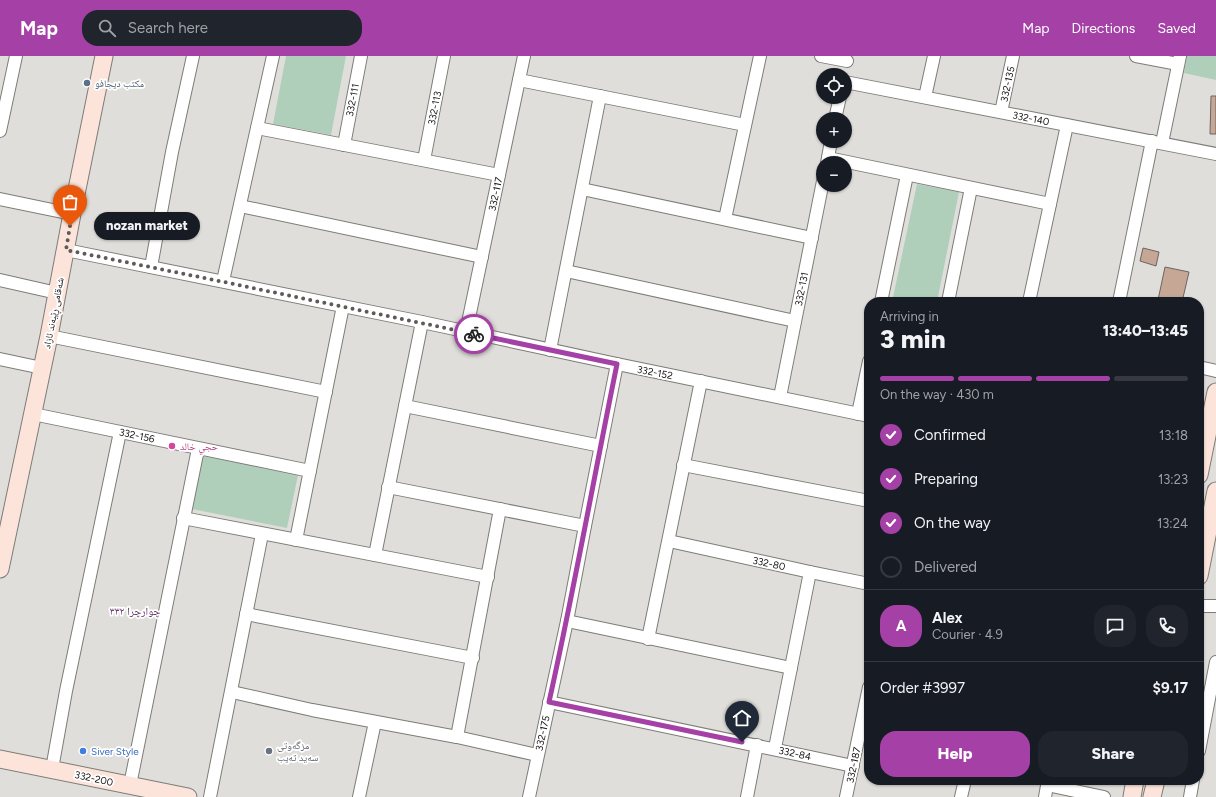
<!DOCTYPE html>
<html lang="en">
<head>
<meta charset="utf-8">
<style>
	:root { --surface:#171b24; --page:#20242c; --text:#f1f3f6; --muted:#9ea1a6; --line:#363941; --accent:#a440a6 }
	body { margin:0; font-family:Figtree,"Noto Naskh Arabic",sans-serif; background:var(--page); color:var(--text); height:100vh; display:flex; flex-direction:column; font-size:15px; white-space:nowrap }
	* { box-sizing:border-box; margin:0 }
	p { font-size:13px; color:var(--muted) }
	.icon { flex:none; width:22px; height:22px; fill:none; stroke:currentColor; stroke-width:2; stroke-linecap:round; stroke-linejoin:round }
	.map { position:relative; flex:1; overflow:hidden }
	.details { position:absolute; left:864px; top:241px; width:340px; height:488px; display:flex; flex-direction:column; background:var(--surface); border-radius:16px; box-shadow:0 1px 3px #0004 }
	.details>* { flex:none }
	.fabs { position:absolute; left:816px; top:12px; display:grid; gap:8px }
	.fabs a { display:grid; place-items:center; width:36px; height:36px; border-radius:50%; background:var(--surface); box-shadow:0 1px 3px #0004; font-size:20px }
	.pin { position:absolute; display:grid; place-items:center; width:34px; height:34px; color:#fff; margin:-41px -17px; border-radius:50% 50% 50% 0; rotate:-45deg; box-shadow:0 0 4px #0007 }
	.pin .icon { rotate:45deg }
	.courier { position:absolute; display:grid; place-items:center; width:40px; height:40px; margin:-20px; border:3px solid #a440a6; border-radius:50%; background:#fff; color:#222; box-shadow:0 1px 5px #0007 }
	.bubble { position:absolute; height:28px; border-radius:14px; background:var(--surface); box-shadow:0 1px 3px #0004; font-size:13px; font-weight:800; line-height:28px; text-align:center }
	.summary em { font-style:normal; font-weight:800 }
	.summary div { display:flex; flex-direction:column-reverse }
	.summary { display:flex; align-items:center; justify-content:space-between; height:68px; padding:0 16px }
	h1 { font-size:26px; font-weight:800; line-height:30px }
	.bar { display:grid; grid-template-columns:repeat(4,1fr); gap:6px 4px; align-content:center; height:48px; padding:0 16px }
	.bar i { height:5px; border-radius:3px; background:var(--line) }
	.bar .active { background:var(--accent) }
	.bar p { grid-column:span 4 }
	.line { display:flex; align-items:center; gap:10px; padding:0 16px; border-top:1px solid var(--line) }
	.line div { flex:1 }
	.round { display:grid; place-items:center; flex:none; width:42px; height:42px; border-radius:16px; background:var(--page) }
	ol { padding:0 16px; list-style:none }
	li { display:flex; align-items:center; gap:12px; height:44px }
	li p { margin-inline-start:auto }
	li .icon { padding:4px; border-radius:50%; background:var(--accent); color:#fff; stroke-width:4 }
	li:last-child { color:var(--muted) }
	li i { width:22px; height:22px; border:2px solid var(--line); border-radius:50% }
	.cta { display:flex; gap:8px; margin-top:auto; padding:8px 16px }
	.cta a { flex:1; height:46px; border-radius:16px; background:var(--accent); color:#fff; font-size:16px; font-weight:800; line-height:46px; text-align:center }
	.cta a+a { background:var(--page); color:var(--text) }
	header { display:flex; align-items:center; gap:24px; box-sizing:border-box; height:56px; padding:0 20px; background:var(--accent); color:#fff }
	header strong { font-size:19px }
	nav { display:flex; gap:22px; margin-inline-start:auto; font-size:14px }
	.search { width:280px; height:36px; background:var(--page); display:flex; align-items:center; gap:10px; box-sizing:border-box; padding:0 14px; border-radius:16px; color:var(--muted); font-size:15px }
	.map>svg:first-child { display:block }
</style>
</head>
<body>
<header>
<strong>Map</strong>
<div class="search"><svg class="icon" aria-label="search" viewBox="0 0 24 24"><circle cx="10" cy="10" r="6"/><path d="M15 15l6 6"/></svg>Search here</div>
<nav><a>Map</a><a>Directions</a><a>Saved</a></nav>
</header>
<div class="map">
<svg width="1216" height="741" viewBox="0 0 1216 741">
	<rect width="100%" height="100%" fill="#e0deda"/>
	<!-- green -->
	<g fill="#b0cfbb">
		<path d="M286 0H346L331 79 273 68Z"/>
		<path d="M1187 0H1216V24L1184 17Z"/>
		<path d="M917 128 959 136 937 246H892Z"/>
		<path d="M203 400 298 419 287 472 192 453Z"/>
	</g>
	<!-- building -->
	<g fill="#c6a796" stroke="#696562">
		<path d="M1211 40H1216V78H1210Z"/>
		<path d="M1143 192 1159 196 1156 210 1140 205Z"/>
		<path d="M1165 211 1189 216 1182 246H1167L1158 244Z"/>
		<path d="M1087 724H1108L1107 727Z"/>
	</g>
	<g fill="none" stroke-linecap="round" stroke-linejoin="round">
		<defs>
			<g id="street">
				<path d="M821 0 847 5"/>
				<path d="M1136 0 1178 8"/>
				<path d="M519 24 745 69"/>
				<path d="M845 26 1216 98"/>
				<path d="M925 41 934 0"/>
				<path d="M1001 56 1013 0"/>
				<path d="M835 63 840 41"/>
				<path d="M257 72 499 119"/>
				<path d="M0 75 16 0"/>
				<path d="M1162 87 1180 0"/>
				<path d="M344 89 361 0"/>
				<path d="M828 102 1050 148"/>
				<path d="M424 104 444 0"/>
				<path d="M827 107 831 85"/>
				<path d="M582 133 812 182"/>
				<path d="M0 143 72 158"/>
				<path d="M240 150 482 201"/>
				<path d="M725 163 760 0"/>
				<path d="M66 194 422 266 617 308 869 360"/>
				<path d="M151 211 172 96 193 0"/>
				<path d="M566 215 795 265"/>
				<path d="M0 224 57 237"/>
				<path d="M223 225 273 0"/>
				<path d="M881 246 907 119"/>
				<path d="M948 246 971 132"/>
				<path d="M1029 246 1067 69"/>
				<path d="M1119 246 1152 85"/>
				<path d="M466 276 524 0"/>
				<path d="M49 280 326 336"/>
				<path d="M550 294 600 40"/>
				<path d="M0 303 42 312"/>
				<path d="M1199 311 1216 315"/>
				<path d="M780 341 823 125"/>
				<path d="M405 350 601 390"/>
				<path d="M33 358 310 415"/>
				<path d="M858 358 869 305"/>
				<path d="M683 409 869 445"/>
				<path d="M388 431 585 470"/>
				<path d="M183 462 488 521"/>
				<path d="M296 484 343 250"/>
				<path d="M669 485 810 516 869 528"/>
				<path d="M375 499 422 266"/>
				<path d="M1199 550H1216"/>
				<path d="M246 558 473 602"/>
				<path d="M567 565 791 612"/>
				<path d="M648 583 701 325"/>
				<path d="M232 636 312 654 457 681 537 699"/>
				<path d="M549 646 853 710"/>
				<path d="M457 681 500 453"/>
				<path d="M775 692 810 516"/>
				<path d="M1199 695 1216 606"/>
				<path d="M52 713 66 635 120 376"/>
				<path d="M130 729 198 393"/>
				<path d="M1047 729 1104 741"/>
				<path d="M210 741 262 478"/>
				<path d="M359 741 375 666"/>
				<path d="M529 741 567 565 585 470 617 308"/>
				<path d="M747 741 757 689"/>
				<path d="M846 741 869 631"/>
				<path d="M961 741 965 724"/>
				<path d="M1045 741 1048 724"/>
				<path d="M1190 741 1193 724"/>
			</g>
			<g id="secondary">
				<path d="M1199 419 1216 336"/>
				<path d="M0 513 49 280 72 158 104 0"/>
				<path d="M1199 520 1216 435"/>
				<path d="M0 703 188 741"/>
				<path d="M1132 741 1135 724"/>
				<path d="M1152 741 1156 724"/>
			</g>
		</defs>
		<!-- street casing -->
		<use href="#street" stroke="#7e7c78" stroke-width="14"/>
		<!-- secondary casing -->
		<use href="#secondary" stroke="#7e7c78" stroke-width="19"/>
		<!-- street -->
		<use href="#street" stroke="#fff" stroke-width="12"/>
		<!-- secondary -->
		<use href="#secondary" stroke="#fce4da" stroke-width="17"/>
	</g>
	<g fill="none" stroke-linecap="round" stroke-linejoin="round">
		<!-- done -->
		<path stroke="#5c5b59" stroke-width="4" stroke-dasharray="0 7.2" d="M70 170 66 194 224 226 474 278"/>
		<!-- route -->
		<path stroke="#a440a6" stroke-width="5" d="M474 278 617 308C594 421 574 534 549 646L742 686"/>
	</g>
	<!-- markers -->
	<circle fill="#5c6f8a" stroke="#fff" stroke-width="1.5" cx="87" cy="27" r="4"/>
	<circle fill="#d1479c" stroke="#fff" stroke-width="1.5" cx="172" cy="390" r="4"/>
	<circle fill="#3f7fe0" stroke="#fff" stroke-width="1.5" cx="83" cy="695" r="4"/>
	<circle fill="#6b7280" stroke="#fff" stroke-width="1.5" cx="269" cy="695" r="4"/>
	<g text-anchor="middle" stroke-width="3.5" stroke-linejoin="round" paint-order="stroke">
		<!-- service labels -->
		<g font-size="10" fill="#4e5e75" stroke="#fff" text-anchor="start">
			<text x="95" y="31">مكتب ديجافو</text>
		</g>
		<!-- street labels -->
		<g font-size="10" fill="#151413" stroke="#fff">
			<text transform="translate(1007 28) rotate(-78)" y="4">332-135</text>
			<text transform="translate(352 44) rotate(-79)" y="4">332-111</text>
			<text transform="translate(434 52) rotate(-79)" y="4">332-113</text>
			<text transform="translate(1031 62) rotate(11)" y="4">332-140</text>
			<text transform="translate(495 138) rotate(-78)" y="4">332-117</text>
			<text transform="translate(801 233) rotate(-79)" y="4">332-131</text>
			<text transform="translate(53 257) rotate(-79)" y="4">شەقامی ڕێبەند ئازاد</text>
			<text transform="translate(655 316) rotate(11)" y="4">332-152</text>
			<text transform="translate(137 379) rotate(12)" y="4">332-156</text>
			<text transform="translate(769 507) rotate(12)" y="4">332-80</text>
			<text transform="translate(542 677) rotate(-78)" y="4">332-175</text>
			<text transform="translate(795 697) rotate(12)" y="4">332-84</text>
			<text transform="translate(853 709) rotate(-78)" y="4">332-187</text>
			<text transform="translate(94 722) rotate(12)" y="4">332-200</text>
		</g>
		<!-- hotel labels -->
		<g font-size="10" fill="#b23c85" stroke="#fff" text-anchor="start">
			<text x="180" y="394">حجي خالد</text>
		</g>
		<!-- worship labels -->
		<g font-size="10" fill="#5b616d" stroke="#fff" text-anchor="start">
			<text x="277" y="693">مزگەوتی<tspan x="277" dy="12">سەید تەیب</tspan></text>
		</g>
		<!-- shop labels -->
		<g font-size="10" fill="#366cbe" stroke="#fff" text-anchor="start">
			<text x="91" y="699">Siver Style</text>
		</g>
		<!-- neighbourhood labels -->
		<g font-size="11" fill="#643365" stroke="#fff">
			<text x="135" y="559">چوارچرا ٣٣٢</text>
		</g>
	</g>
</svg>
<div class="fabs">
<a><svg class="icon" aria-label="locate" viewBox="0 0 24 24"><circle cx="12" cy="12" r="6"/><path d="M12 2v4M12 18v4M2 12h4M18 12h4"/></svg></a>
<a>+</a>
<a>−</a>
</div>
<div class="pin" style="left:70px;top:170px;background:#ea580c"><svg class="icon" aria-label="bag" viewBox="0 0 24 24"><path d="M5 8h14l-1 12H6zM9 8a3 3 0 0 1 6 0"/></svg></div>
<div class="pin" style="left:742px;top:686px;background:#1f2937"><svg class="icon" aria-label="home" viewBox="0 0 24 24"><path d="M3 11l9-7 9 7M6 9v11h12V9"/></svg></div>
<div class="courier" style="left:474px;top:278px"><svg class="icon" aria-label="bike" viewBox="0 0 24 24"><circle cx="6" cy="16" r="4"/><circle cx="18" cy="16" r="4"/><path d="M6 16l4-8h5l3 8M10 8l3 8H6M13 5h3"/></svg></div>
<div class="bubble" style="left:94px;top:156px;width:106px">nozan market</div>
<section class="details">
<div class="summary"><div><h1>3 min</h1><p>Arriving in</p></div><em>13:40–13:45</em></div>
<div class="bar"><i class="active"></i><i class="active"></i><i class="active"></i><i></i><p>On the way · 430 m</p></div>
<ol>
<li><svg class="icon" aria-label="check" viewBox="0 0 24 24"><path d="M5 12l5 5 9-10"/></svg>Confirmed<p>13:18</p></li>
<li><svg class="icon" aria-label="check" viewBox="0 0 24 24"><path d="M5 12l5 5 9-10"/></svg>Preparing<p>13:23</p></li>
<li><svg class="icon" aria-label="check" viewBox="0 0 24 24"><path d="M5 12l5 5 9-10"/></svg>On the way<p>13:24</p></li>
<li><i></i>Delivered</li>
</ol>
<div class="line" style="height:72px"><b class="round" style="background:var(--accent);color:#fff">A</b><div><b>Alex</b><p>Courier · 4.9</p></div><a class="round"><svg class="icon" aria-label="chat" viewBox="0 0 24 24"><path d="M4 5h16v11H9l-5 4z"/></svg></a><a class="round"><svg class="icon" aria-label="phone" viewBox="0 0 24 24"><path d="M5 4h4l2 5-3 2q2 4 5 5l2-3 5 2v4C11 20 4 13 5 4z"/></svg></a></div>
<div class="line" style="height:52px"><div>Order #3997</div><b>$9.17</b></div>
<div class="cta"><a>Help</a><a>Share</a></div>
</section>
</div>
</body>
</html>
